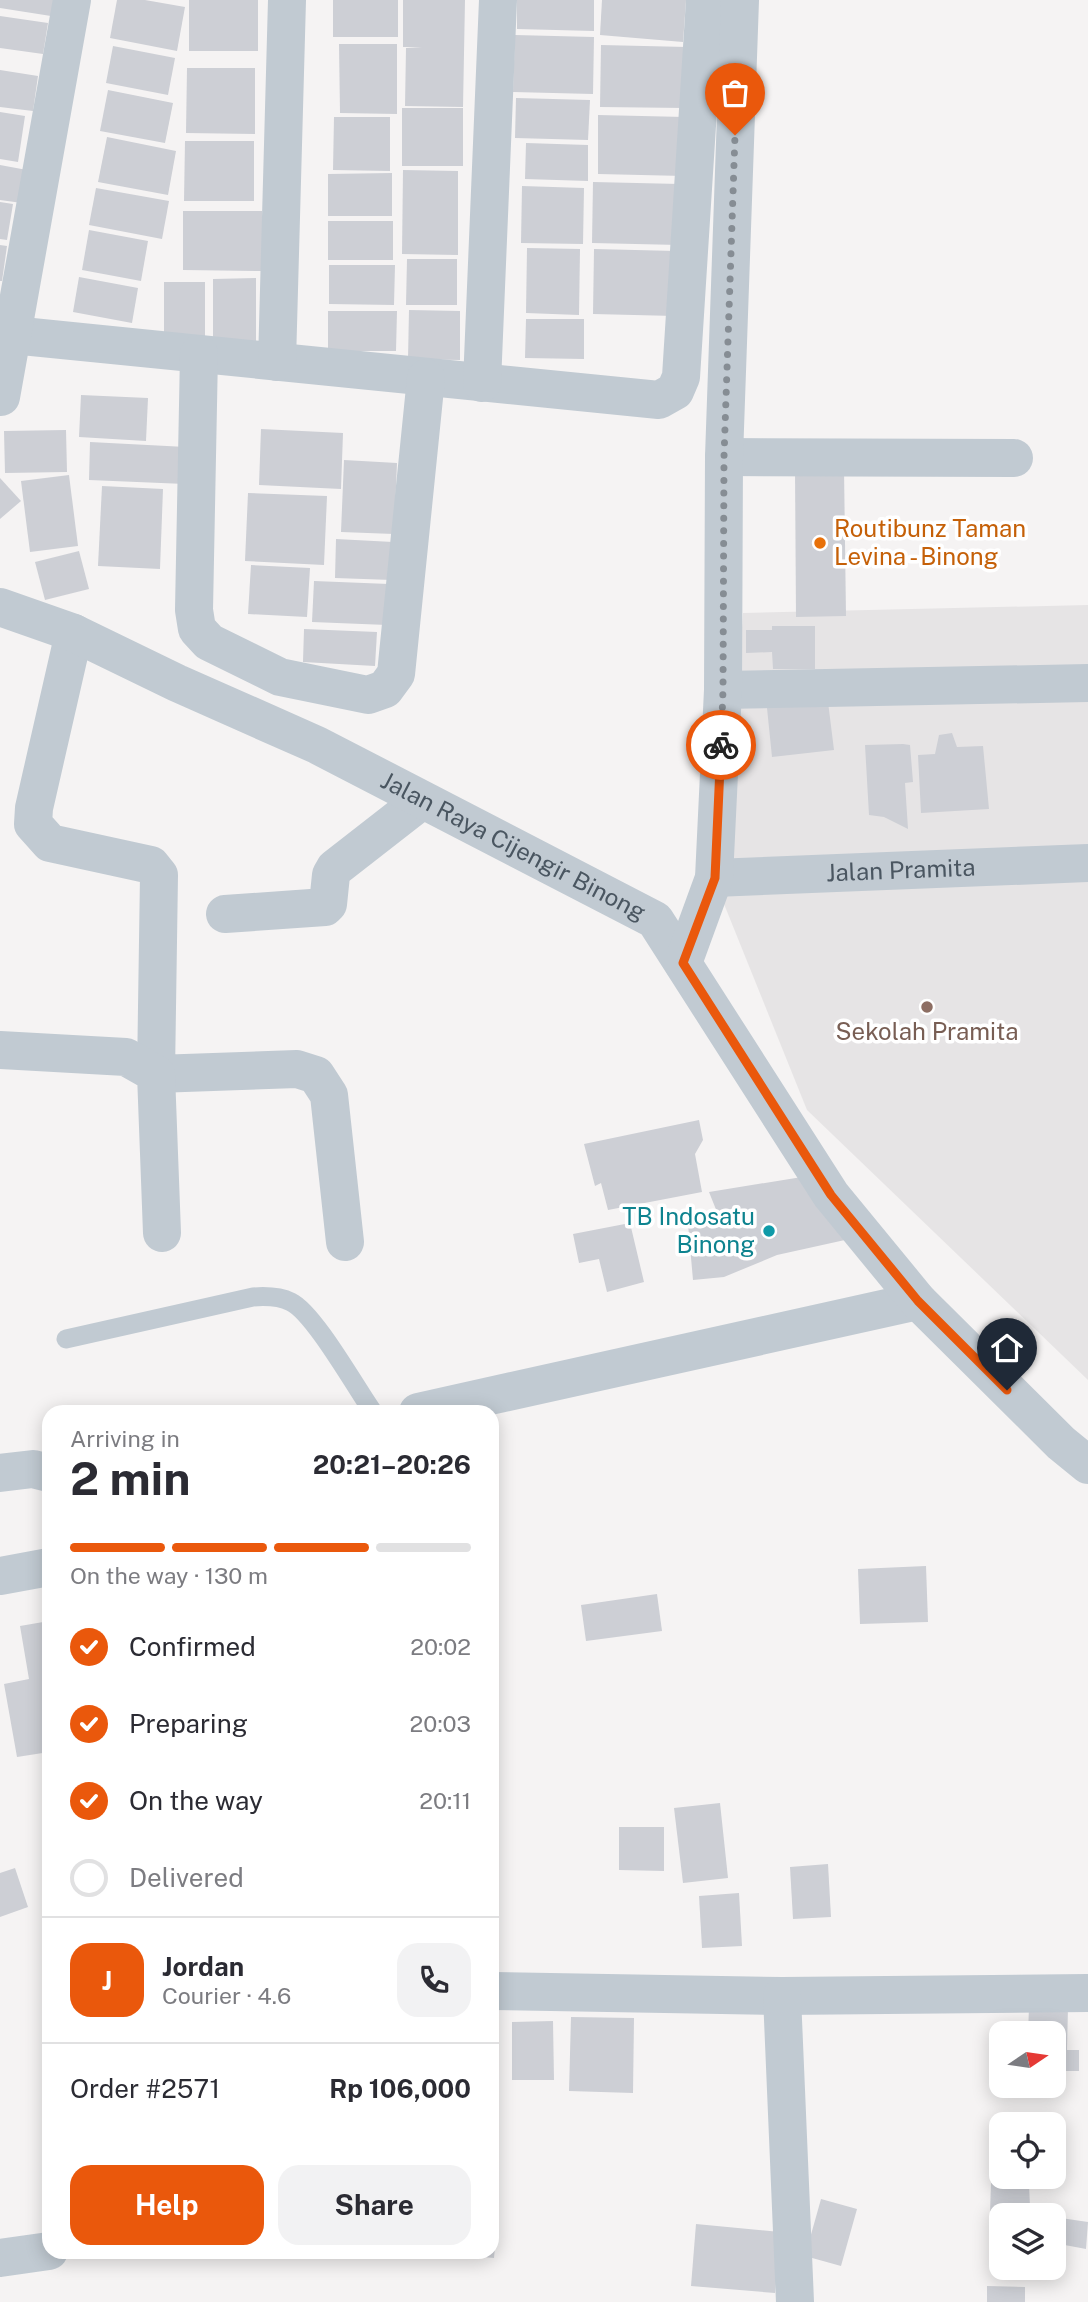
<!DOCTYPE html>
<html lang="en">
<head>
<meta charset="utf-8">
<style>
	:root { --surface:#fff; --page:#f2f2f3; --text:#2b2b33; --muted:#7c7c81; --line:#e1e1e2; --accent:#ea580c }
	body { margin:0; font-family:"Public Sans",sans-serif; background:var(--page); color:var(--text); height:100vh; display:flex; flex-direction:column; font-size:26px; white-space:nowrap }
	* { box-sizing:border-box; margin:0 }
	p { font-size:23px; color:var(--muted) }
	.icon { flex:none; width:38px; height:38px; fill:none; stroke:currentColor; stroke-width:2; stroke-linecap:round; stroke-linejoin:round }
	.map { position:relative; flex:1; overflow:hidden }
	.panel { position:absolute; left:42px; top:1405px; width:457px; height:854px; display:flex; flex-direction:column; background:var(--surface); border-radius:21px; box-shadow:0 4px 18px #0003 }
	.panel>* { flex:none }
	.needle { width:46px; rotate:77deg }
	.buttons { position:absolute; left:989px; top:2021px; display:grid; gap:14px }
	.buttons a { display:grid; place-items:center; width:77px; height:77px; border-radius:14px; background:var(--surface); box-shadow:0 4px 18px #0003; font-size:35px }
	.pin { position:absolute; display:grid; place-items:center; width:60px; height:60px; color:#fff; margin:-72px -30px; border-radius:50% 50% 50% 0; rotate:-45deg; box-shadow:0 0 7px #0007 }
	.pin .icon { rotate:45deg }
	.courier { position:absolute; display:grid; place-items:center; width:70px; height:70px; margin:-35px; border:5px solid #ea580c; border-radius:50%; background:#fff; color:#222; box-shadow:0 2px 9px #0007 }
	.headline em { font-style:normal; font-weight:700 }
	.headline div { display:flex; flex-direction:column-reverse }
	.headline { display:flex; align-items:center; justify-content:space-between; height:119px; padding:0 28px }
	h1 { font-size:46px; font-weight:700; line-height:52px }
	.bar { display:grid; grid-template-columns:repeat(4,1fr); gap:10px 7px; align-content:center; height:84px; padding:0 28px }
	.bar i { height:9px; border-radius:5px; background:var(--line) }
	.bar .on { background:var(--accent) }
	.bar p { grid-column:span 4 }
	.line { display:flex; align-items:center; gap:18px; padding:0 28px; border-top:2px solid var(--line) }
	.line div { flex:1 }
	.round { display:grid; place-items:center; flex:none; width:74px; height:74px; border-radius:21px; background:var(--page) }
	ol { padding:0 28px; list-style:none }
	li { display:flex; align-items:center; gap:21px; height:77px }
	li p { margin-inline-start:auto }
	li .icon { padding:7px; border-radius:50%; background:var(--accent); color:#fff; stroke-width:4 }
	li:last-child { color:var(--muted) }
	li i { width:38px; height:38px; border:4px solid var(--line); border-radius:50% }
	.action { display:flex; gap:14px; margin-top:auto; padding:14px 28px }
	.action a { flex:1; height:80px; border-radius:21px; background:var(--accent); color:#fff; font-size:28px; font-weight:700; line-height:80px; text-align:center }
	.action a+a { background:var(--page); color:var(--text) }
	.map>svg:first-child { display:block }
</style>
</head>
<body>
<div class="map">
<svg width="1088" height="2302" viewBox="0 0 1088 2302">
	<rect width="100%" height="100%" fill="#f5f3f3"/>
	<!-- education -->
	<path fill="#e6e4e5" d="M1088 605V1380L807 1110 724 904 743 613Z"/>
	<!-- building -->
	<g fill="#cdcfd5">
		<path d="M0 0H54L51 16 0 8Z"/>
		<path d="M117 0H145L185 7 177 51 110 38Z"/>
		<rect x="189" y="0" width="69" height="51"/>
		<rect x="333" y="0" width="65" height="37"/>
		<path d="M403 0H465L463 107 405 106 406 48 422 47H403Z"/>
		<path d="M517 0H594V31L517 29Z"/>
		<path d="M602 0H686L683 42 600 35Z"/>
		<path d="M0 16 48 23 43 54 0 48Z"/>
		<path d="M515 35 594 37 593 94 513 92Z"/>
		<path d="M339 44H397V114L340 113Z"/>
		<path d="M601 45 687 47 685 108 600 107Z"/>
		<path d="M113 46 175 58 168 95 106 83Z"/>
		<path d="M187 68H255V134L186 133Z"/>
		<path d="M0 70 38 76 33 111 0 107Z"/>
		<path d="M108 90 173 103 165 143 100 131Z"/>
		<path d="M516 98 590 100 588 140 515 138Z"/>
		<rect x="402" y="108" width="61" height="58"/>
		<path d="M0 112 25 116 18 162 0 159Z"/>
		<path d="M598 115 685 117 684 176 598 174Z"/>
		<path d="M334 117H390V171L333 170Z"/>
		<path d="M107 137 176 151 168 195 98 182Z"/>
		<path d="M185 141H254V201H184Z"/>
		<path d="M526 143 588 145V181L525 179Z"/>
		<path d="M0 165 27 170 22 203 0 200Z"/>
		<path d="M403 170 458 171V255L402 254Z"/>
		<path d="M392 173V216H328V174Z"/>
		<path d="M593 182 680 184 679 245 592 243Z"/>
		<path d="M522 186 584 188 583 244 521 243Z"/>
		<path d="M96 188 169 201 162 239 89 225Z"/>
		<path d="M0 202 13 204 7 240 0 239Z"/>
		<path d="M183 211H262V271L183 270Z"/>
		<rect x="328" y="221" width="65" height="39"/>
		<path d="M89 230 148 241 141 281 82 270Z"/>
		<path d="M0 245 7 246 2 281H0Z"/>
		<path d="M527 248 580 249 579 315 526 313Z"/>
		<path d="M594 249 676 251 675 316 593 314Z"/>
		<path d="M407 259H457V305H406Z"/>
		<path d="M329 265H395L394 305 329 304Z"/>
		<path d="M79 277 138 288 132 323 73 312Z"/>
		<path d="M256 278V348H213V279Z"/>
		<rect x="164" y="282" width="41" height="62"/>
		<path d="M409 310 460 311V360L408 359Z"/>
		<path d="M328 311H397L396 351H328Z"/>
		<path d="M526 319H584V359L525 358Z"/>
		<path d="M81 395 148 398 146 441 79 437Z"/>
		<path d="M261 429 343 433 341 489 259 485Z"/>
		<path d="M66 430 67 472 5 473 4 431Z"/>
		<path d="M90 442 186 447 185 484 89 480Z"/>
		<path d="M344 460 397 463 394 534 341 532Z"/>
		<path d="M844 468 846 616 796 617 795 469Z"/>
		<path d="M69 475 78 546 30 552 21 481Z"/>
		<path d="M0 478 21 501 0 519Z"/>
		<path d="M102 486 163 489 160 569 98 566Z"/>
		<path d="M248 493 327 496 324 565 245 561Z"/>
		<path d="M336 539 393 542 392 580 335 578Z"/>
		<path d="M79 551 89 589 45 600 35 562Z"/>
		<path d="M251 565 310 568 307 617 248 614Z"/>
		<path d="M314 581 389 584 387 625 312 622Z"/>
		<path d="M772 626H815V669H773L772 652 746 653V630H772Z"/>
		<path d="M304 629 377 632 375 666 303 662Z"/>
		<path d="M828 702 834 750 772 757 767 708Z"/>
		<path d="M952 733 957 747 983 746 989 809 921 813 918 755 935 754 939 735Z"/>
		<path d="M903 744 910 745 913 782 905 783 908 829 884 817 869 815 865 745Z"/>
		<path d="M699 1120 703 1140 695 1154 702 1192 608 1210 601 1183 595 1186 584 1144Z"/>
		<path d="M808 1176 854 1238 777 1255 724 1277 693 1280 688 1224 719 1217 709 1192Z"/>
		<path d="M630 1223 644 1282 607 1292 599 1259 579 1263 573 1234Z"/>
		<path d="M926 1566 928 1622 860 1624 858 1569Z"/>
		<path d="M657 1594 662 1631 586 1641 581 1605Z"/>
		<path d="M49 1621V1752L17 1757 4 1684 29 1679 20 1626Z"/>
		<path d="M720 1803 728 1878 683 1883 674 1808Z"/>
		<path d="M619 1827H664V1871L619 1870Z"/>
		<path d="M828 1864 831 1917 793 1919 790 1867Z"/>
		<path d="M15 1868 28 1907 0 1917V1873Z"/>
		<path d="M739 1893 742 1946 702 1948 699 1896Z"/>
		<path d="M1029 2007H1068L1067 2050H1079V2071H1054V2034H1028Z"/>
		<path d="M571 2017 634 2018 633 2093 569 2091Z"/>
		<path d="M553 2021 554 2080H512V2022Z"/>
		<path d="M991 2183 1029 2185 1030 2206 1025 2216H1001L1000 2226 997 2215 990 2214Z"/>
		<path d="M821 2199 857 2209 841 2266 805 2256Z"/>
		<path d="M492 2213H498L494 2258 450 2254V2252H492Z"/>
		<path d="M1054 2217 1088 2222 1086 2249 1054 2243Z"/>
		<path d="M696 2224 780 2232 775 2293 691 2286Z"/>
		<path d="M987 2286 1025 2287V2302H987Z"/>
	</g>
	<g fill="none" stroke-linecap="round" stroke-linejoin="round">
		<!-- service -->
		<path stroke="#c1cad2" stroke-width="19" d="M66 1339 253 1297C266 1296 279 1296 291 1302 314 1313 356 1388 373 1412"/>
		<!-- minor -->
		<g stroke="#c1cad2" stroke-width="38">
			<path d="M12 335 659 400 675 391 681 377 705 0"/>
			<path d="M199 354 194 610 197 629 209 642 280 677 368 695 385 689 396 674 426 378"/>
			<path d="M277 362 287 0"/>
			<path d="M482 383 498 0"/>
			<path d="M1 397 72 0"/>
			<path d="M724 457 1014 458"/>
			<path d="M74 633 34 808 33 824 50 843 151 865 159 875 156 1074 297 1069 316 1075 329 1095 345 1242"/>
			<path d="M723 690 1088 683"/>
			<path id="s1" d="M714 878 1088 863"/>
			<path d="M225 914 325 907 328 904 331 875 335 868 421 801"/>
			<path d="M0 1050 126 1057 156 1074 162 1233"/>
			<path d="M418 1412 918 1301"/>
			<path d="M0 1473 33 1469 49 1473"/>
			<path d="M0 1576 49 1567"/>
			<path d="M492 1991 782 1996 1088 1993"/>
			<path d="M782 1996 795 2302"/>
			<path d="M0 2258 49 2251"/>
		</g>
		<!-- tertiary -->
		<g stroke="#c1cad2" stroke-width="38">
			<path id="s2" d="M0 607 74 633 177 683 317 745 655 920 831 1195 918 1301 1061 1443 1088 1465"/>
			<path d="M683 963 714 878 723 690 724 457 740 0"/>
		</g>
	</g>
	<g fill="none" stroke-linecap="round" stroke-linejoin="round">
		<!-- done -->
		<path stroke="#868d94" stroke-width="7" stroke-dasharray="0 12.6" d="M721 745 723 690 724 457 735 135"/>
		<!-- route -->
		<path stroke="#ea580c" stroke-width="9" d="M721 745 715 878 683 963 831 1195 918 1301 1007 1390"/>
	</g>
	<!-- markers -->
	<circle fill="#e8710a" stroke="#fff" stroke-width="2.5" cx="820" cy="543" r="7"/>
	<circle fill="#8d6e63" stroke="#fff" stroke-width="2.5" cx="927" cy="1007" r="7"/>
	<circle fill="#0f9aa8" stroke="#fff" stroke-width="2.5" cx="769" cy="1231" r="7"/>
	<g text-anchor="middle" stroke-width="7" stroke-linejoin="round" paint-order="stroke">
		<!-- food labels -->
		<g font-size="24" fill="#c56008" stroke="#fff" text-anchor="start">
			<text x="834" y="537">Routibunz Taman<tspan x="834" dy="28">Levina - Binong</tspan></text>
		</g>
		<!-- street labels -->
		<g font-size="24" fill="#4a5661" stroke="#fff">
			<text dy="8" stroke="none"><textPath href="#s2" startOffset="567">Jalan Raya Cijengir Binong</textPath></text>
			<text dy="8" stroke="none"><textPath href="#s1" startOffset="187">Jalan Pramita</textPath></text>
		</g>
		<!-- education labels -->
		<g font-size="24" fill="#785e54" stroke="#fff">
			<text x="927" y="1040">Sekolah Pramita</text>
		</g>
		<!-- culture labels -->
		<g font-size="24" fill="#0d838f" stroke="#fff" text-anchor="end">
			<text x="755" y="1225">TB Indosatu<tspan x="755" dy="28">Binong</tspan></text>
		</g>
	</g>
</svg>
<div class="buttons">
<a><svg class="needle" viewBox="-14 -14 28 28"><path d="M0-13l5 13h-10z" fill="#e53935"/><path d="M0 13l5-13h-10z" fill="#7c7c81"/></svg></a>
<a><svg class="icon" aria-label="locate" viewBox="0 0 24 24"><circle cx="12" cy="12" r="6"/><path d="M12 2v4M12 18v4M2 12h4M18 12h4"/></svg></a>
<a><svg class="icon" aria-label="layers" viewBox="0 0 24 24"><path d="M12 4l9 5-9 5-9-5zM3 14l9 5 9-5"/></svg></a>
</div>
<div class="pin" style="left:735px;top:135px;background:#ea580c"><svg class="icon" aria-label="bag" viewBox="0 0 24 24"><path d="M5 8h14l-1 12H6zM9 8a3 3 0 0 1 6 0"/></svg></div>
<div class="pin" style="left:1007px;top:1390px;background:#1f2937"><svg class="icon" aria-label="home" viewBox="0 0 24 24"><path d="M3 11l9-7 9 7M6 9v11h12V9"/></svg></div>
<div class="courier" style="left:721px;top:745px"><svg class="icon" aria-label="bike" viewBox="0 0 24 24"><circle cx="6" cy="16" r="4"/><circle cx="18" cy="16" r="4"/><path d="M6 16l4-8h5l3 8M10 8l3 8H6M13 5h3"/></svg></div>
<section class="panel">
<div class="headline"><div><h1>2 min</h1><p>Arriving in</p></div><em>20:21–20:26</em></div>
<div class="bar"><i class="on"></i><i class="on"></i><i class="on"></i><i></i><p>On the way · 130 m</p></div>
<ol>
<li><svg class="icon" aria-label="check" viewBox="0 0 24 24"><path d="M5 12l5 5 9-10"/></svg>Confirmed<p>20:02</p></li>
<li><svg class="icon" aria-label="check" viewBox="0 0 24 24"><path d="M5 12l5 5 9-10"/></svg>Preparing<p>20:03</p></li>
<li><svg class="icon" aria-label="check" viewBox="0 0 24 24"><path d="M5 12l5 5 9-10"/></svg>On the way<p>20:11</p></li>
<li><i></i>Delivered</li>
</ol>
<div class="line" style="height:126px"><b class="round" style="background:var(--accent);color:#fff">J</b><div><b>Jordan</b><p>Courier · 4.6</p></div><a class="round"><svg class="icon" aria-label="phone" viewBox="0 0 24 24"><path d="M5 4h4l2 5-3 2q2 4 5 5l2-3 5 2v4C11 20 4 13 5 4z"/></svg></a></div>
<div class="line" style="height:91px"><div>Order #2571</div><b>Rp 106,000</b></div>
<div class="action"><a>Help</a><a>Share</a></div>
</section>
</div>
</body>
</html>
